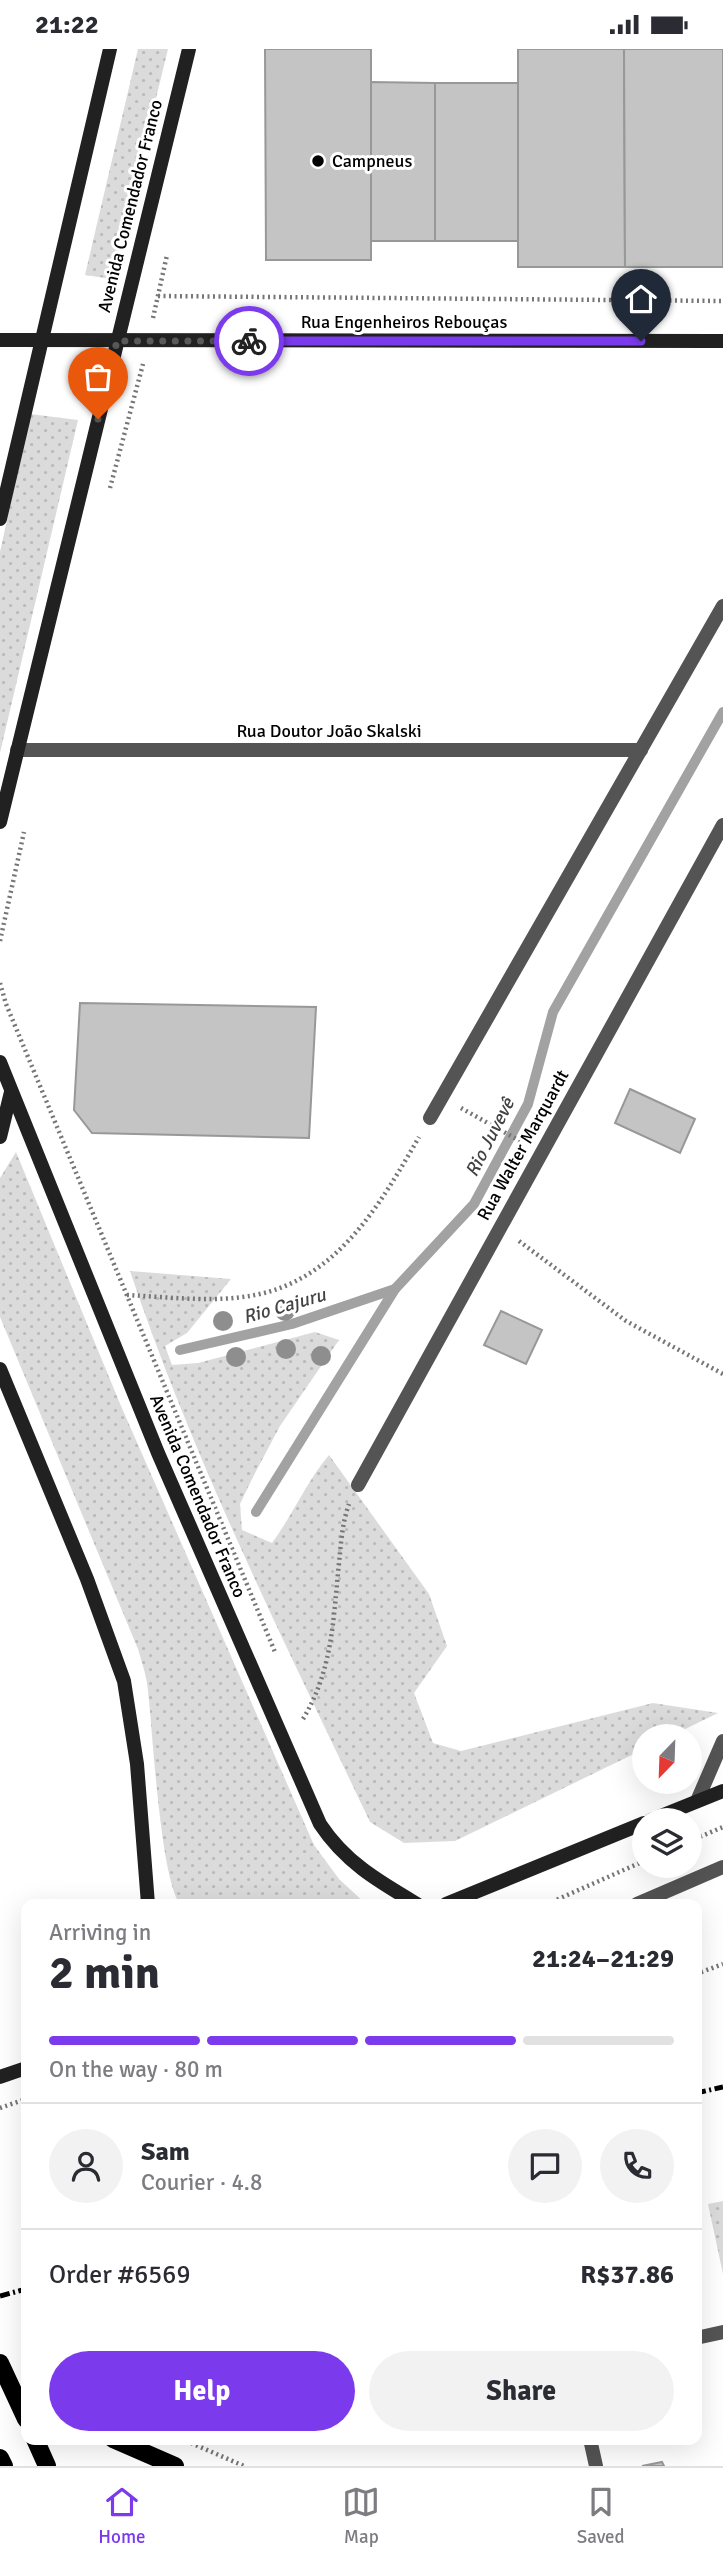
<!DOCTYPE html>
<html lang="en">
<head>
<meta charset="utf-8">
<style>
	:root { --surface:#fff; --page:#f2f2f3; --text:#2b2b33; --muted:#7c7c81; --line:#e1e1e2; --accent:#7c3aed }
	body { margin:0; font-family:Signika,sans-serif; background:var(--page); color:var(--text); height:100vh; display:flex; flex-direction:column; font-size:26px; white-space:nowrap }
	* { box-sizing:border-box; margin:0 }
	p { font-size:23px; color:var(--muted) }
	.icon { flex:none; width:38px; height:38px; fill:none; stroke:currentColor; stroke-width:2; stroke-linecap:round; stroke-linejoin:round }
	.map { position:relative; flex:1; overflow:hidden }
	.drawer { position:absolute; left:21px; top:1850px; width:681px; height:546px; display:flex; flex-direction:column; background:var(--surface); border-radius:14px; box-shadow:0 7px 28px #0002 }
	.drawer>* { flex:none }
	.needle { width:46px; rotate:203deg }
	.fabs { position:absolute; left:632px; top:1675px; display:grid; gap:14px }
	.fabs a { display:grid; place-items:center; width:70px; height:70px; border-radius:50%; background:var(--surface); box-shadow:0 7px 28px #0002; font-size:35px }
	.pin { position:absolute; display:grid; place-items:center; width:60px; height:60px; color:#fff; margin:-72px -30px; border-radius:50% 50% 50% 0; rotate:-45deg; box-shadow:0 0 7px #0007 }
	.pin .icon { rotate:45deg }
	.courier { position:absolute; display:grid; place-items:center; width:70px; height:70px; margin:-35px; border:5px solid #7c3aed; border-radius:50%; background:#fff; color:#222; box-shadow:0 2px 9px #0007 }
	.head em { font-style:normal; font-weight:800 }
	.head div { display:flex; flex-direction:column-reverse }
	.head { display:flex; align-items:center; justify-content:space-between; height:119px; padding:0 28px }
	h1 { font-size:46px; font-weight:800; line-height:52px }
	.bar { display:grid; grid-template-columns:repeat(4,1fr); gap:10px 7px; align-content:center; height:84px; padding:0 28px }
	.bar i { height:9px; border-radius:5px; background:var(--line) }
	.bar .active { background:var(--accent) }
	.bar p { grid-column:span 4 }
	.line { display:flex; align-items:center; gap:18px; padding:0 28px; border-top:2px solid var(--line) }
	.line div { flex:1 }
	.round { display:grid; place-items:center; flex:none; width:74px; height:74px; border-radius:37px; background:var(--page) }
	.cta { display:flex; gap:14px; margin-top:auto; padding:14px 28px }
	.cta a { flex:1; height:80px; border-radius:42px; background:var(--accent); color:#fff; font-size:28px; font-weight:800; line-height:80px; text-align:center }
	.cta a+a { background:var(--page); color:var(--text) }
	.status { display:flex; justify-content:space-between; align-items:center; height:49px; padding:0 35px; background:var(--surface); direction:ltr }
	.status svg { height:19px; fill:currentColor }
	.menu { display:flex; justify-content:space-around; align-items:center; height:98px; border-top:2px solid var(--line); background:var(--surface); font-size:19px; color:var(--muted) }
	.menu a { display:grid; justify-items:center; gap:4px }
	.menu .active { color:var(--accent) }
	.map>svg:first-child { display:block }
</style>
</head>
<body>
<div class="status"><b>21:22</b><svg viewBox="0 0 49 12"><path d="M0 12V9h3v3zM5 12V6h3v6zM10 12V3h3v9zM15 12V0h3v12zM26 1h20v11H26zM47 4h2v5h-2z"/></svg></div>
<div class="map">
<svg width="723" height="2417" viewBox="0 0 723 2417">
	<defs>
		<pattern id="grass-dots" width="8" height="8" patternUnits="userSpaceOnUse" patternTransform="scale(1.75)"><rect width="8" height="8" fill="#dbdbdb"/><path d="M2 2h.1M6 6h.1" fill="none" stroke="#bababa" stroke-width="1.8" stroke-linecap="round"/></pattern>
	</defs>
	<rect width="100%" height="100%" fill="#fff"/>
	<!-- grass -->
	<g fill="url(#grass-dots)">
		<path d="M138 0H168L112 230 85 226Z"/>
		<path d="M30 365 78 371 0 704V503Z"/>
		<path d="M16 1103 121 1357 314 1796 339 1830 366 1855H180C160 1828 153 1684 148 1642 147 1628 142 1614 138 1600L0 1268V1129Z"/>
		<path d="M130 1222 231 1230 187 1284 165 1297 172 1316 198 1314 315 1283 339 1291 280 1377 254 1426 240 1455 242 1481 272 1494C294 1464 305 1435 329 1406L429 1545 447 1597 414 1644 433 1694 461 1702 653 1654 718 1664 671 1687H644V1700L455 1792 404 1794 370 1773C284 1592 194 1413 130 1222Z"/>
		<path d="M723 2152V2225L708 2155Z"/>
	</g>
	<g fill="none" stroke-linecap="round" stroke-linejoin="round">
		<!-- stream -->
		<g stroke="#a2a2a2" stroke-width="10">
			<path d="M180 1301 292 1275 395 1240"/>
			<path d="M256 1463 395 1240 474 1155 528 1055 553 963 723 663"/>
		</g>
	</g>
	<!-- building -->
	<g fill="#c4c4c4" stroke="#989898" stroke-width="2">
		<path d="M265 0H371V211H266Z"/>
		<path d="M518 0H624L625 218H518Z"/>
		<path d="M624 0H723V218H625Z"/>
		<path d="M371 33 435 34V192H371Z"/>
		<rect x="435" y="34" width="83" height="158"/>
		<path d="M80 954 316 958 309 1089 92 1084 74 1061Z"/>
		<path d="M630 1040 695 1070 680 1104 615 1074Z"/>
		<path d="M501 1262 542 1281 526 1315 484 1296Z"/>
		<path d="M662 2413 664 2417H642Z"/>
	</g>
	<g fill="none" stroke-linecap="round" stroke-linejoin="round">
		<!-- path -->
		<g stroke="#767676" stroke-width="4.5" stroke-dasharray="2 3.5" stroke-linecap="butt">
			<path d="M158 247 723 252"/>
			<path d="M153 269 167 206"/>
			<path d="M110 439 143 315"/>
			<path d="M0 892 24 783"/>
			<path d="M0 934 6 955 275 1603"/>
			<path d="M461 1059 520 1092"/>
			<path d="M519 1192 626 1272 723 1325"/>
			<path d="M127 1246C168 1248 214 1254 255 1246 338 1230 381 1154 419 1088"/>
			<path d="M303 1670C333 1620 333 1571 339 1514 341 1495 342 1474 349 1455"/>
			<path d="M690 1792 723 1778"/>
			<path d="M547 1855 644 1812"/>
			<path d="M696 1925 723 1915"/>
			<path d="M0 2059 26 2050"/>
			<path d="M191 2394 244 2417"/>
		</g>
		<!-- lane -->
		<g stroke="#545454" stroke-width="14">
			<path d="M637 1855 723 1818"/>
			<path d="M696 2289 723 2283"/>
			<path d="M590 2390 596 2417"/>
		</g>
		<!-- street -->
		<g stroke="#545454" stroke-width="14">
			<path d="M17 701H641"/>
			<path d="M430 1069 723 557"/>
			<path d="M358 1436 723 776"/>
			<path d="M697 1752 723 1692"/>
		</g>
		<!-- secondary -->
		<g stroke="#212121" stroke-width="14">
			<path d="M0 291 723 292"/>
			<path d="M0 470 110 0"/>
			<path d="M0 773 189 0"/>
			<path d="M0 1013 158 1404 320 1775C345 1813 378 1832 417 1855"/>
			<path d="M0 1088 11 1043"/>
			<path d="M0 1320 87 1530 124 1632 137 1715 148 1855"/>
			<path d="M651 1771 723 1742"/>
			<path d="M446 1855 644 1774"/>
			<path d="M0 2028 26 2019"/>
		</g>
		<!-- primary -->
		<g stroke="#000" stroke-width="18">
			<path d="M0 2314 26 2370"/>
			<path d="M35 2390 47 2417"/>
			<path d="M113 2390 175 2417"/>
			<path d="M0 2409 4 2417"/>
		</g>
		<!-- rail -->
		<g stroke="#000" stroke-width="5" stroke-dasharray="10 3.5 2 3.5" stroke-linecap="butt">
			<path d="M696 2044 723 2038"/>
			<path d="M0 2247 26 2240"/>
		</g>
	</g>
	<!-- trees -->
	<g fill="#8e8e8e">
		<circle cx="285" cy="1262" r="10"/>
		<circle cx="223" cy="1272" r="10"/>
		<circle cx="286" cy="1300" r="10"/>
		<circle cx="321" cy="1307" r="10"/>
		<circle cx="236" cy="1308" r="10"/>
	</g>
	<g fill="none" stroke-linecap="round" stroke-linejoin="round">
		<!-- done -->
		<path stroke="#595959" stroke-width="7" stroke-dasharray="0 12.6" d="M98 370 117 292H249"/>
		<!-- route -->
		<path stroke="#7c3aed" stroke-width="9" d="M249 292H641"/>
	</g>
	<!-- markers -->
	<circle fill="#000" stroke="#fff" stroke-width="2.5" cx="318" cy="112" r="7"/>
	<g text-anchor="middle" stroke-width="6" stroke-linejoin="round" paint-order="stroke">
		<!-- poi labels -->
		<g font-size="18" fill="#000" stroke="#fff" text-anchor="start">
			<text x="332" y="118">Campneus</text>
		</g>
		<!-- street labels -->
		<g font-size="18" fill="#000" stroke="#fff">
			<text transform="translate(130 157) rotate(-76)" y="6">Avenida Comendador Franco</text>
			<text x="404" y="279">Rua Engenheiros Rebouças</text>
			<text x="329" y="688">Rua Doutor João Skalski</text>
			<text transform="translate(523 1096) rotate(-61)" y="6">Rua Walter Marquardt</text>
			<text transform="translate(198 1447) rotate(67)" y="6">Avenida Comendador Franco</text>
		</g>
		<!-- water labels -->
		<g font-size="19" font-style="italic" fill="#434343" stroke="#fff">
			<text transform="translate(489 1088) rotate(-63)" y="7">Rio Juvevê</text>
			<text transform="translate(284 1256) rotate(-16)" y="7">Rio Cajuru</text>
		</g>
	</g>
</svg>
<div class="fabs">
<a><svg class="needle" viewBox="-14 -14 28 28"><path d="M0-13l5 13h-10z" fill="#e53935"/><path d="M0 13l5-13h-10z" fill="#7c7c81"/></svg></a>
<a><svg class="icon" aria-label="layers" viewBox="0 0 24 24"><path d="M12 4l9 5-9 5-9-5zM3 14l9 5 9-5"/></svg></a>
</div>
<div class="pin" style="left:98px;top:370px;background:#ea580c"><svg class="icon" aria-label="bag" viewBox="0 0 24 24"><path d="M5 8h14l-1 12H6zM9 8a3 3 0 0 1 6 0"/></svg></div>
<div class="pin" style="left:641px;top:292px;background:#1f2937"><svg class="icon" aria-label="home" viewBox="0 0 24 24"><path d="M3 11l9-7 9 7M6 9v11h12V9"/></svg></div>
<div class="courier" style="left:249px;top:292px"><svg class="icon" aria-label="bike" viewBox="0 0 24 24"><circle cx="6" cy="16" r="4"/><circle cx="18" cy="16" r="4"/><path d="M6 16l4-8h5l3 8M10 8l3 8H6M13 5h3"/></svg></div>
<section class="drawer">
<div class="head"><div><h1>2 min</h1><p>Arriving in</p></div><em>21:24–21:29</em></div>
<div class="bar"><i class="active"></i><i class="active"></i><i class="active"></i><i></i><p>On the way · 80 m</p></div>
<div class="line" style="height:126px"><a class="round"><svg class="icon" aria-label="person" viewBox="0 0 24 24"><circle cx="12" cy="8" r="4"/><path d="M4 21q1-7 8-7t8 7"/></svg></a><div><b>Sam</b><p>Courier · 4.8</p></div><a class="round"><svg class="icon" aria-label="chat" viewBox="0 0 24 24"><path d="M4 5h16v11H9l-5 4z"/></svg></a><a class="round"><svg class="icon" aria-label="phone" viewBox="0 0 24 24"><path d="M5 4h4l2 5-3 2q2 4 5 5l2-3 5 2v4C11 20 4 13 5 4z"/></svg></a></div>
<div class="line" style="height:91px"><div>Order #6569</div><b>R$37.86</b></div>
<div class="cta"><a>Help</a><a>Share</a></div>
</section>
</div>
<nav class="menu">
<a class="active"><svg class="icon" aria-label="home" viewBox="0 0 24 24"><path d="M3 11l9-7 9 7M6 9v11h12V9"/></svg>Home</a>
<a><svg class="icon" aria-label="map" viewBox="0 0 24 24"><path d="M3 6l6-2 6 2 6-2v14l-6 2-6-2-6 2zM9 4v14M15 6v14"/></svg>Map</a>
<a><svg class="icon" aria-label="saved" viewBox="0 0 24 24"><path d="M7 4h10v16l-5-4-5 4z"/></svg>Saved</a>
</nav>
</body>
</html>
